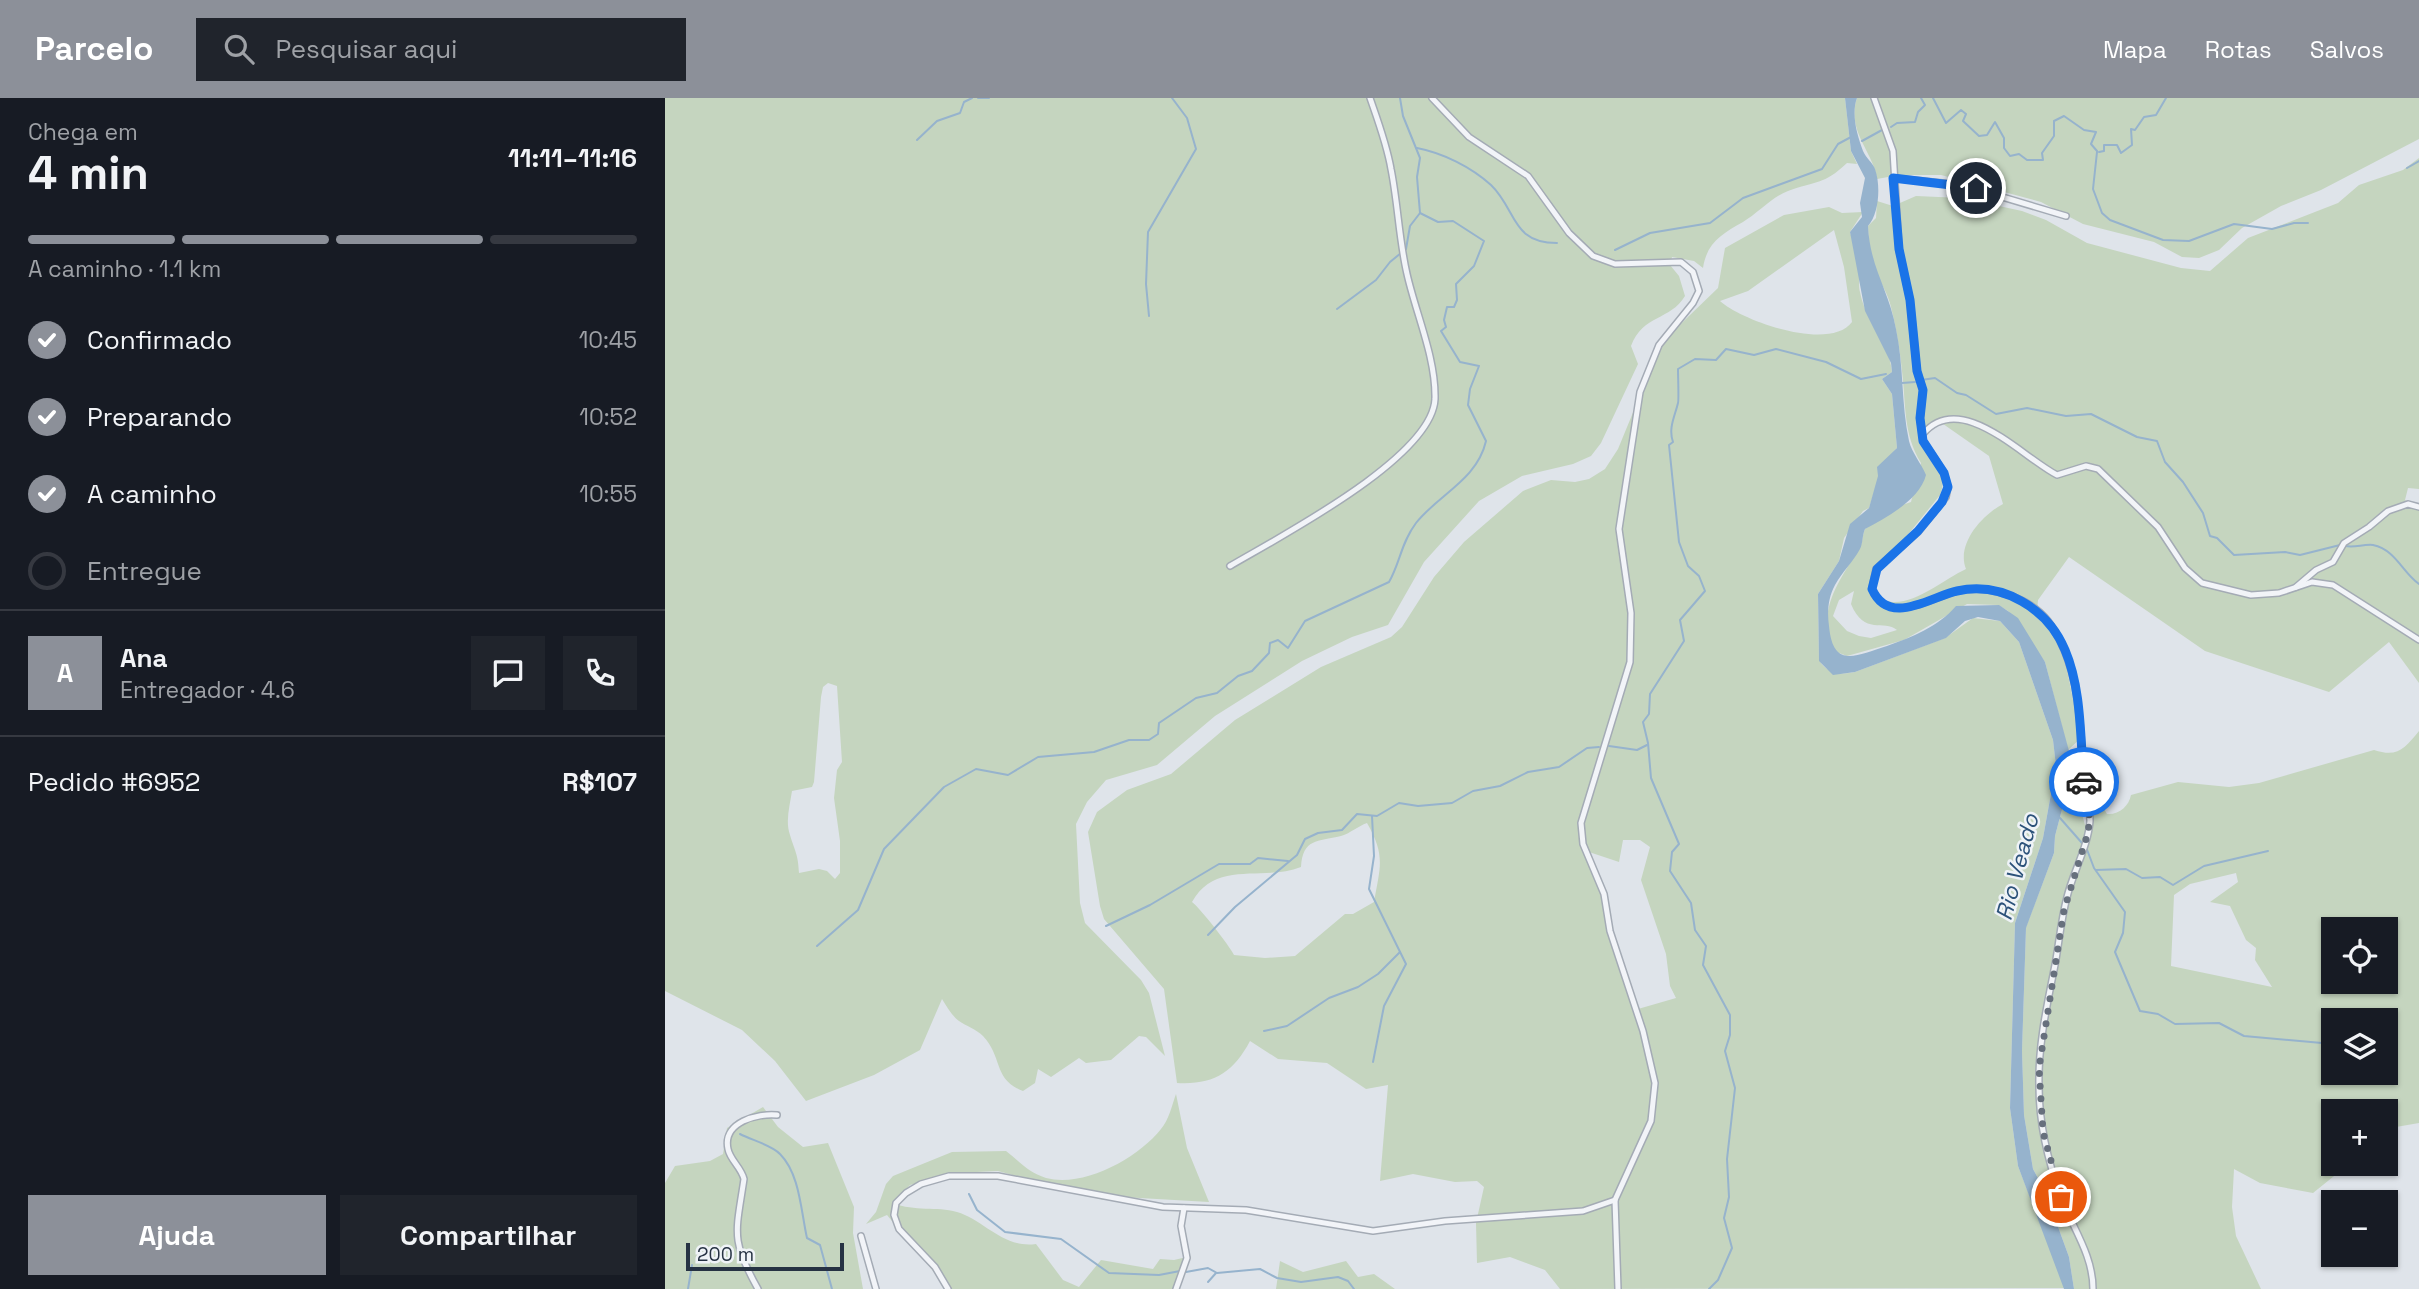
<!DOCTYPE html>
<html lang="pt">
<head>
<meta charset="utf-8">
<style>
	:root { --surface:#171b24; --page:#20242c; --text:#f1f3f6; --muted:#9ea1a6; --line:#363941; --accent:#8c9099 }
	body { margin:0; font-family:"Space Grotesk",sans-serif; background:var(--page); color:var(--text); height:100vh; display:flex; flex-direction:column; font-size:26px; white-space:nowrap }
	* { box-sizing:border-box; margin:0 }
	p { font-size:23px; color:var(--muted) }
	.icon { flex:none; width:38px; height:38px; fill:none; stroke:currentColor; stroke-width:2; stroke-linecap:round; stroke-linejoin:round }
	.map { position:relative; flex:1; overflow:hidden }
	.panel { display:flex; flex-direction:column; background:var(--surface); width:665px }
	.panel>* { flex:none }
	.buttons { position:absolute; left:1656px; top:819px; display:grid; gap:14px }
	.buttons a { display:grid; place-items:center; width:77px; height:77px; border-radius:0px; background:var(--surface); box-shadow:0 2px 5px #0004; font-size:35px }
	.scale { position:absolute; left:21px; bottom:18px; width:158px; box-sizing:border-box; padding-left:7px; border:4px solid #263243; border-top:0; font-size:19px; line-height:24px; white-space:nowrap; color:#263243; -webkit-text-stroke:5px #eff3f7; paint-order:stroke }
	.pin { position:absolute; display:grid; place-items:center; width:60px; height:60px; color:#fff; margin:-30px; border:4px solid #fff; border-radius:50%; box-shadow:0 2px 7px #0007 }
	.courier { position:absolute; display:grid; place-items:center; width:70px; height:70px; margin:-35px; border:5px solid #1a73e8; border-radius:50%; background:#fff; color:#222; box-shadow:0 2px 9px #0007 }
	.summary em { font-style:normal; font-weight:700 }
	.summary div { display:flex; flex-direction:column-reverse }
	.summary { display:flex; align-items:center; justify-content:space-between; height:119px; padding:0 28px }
	h1 { font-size:46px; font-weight:700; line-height:52px }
	.bar { display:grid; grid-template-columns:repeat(4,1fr); gap:10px 7px; align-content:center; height:84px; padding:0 28px }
	.bar i { height:9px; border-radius:5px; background:var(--line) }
	.bar .on { background:var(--accent) }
	.bar p { grid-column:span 4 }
	.line { display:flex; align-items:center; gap:18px; padding:0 28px; border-top:2px solid var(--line) }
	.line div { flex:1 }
	.round { display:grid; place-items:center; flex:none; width:74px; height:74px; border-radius:0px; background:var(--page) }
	ol { padding:0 28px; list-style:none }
	li { display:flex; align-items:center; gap:21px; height:77px }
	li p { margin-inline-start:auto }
	li .icon { padding:7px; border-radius:50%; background:var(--accent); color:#fff; stroke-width:4 }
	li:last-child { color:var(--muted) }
	li i { width:38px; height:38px; border:4px solid var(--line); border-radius:50% }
	.action { display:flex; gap:14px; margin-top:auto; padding:14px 28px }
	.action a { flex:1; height:80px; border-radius:0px; background:var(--accent); color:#fff; font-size:28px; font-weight:700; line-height:80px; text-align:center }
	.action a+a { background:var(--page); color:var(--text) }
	header { display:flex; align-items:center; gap:42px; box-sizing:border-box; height:98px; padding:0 35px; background:var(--accent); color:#fff }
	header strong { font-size:33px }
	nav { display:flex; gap:38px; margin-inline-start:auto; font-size:24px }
	.search { width:490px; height:63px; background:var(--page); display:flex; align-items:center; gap:18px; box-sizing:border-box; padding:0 24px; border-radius:0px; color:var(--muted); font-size:26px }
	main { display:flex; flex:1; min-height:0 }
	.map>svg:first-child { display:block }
</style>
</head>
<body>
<header>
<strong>Parcelo</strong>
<div class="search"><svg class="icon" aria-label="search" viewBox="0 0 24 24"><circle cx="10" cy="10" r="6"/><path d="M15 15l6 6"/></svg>Pesquisar aqui</div>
<nav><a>Mapa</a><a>Rotas</a><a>Salvos</a></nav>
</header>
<main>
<section class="panel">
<div class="summary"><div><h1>4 min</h1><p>Chega em</p></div><em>11:11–11:16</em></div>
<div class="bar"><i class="on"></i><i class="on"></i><i class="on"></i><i></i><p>A caminho · 1.1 km</p></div>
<ol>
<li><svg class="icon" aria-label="check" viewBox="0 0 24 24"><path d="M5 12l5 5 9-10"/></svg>Confirmado<p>10:45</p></li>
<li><svg class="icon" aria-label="check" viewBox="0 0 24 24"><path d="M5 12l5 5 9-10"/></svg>Preparando<p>10:52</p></li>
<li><svg class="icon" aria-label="check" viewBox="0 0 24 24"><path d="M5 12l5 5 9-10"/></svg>A caminho<p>10:55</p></li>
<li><i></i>Entregue</li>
</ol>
<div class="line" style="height:126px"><b class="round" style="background:var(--accent);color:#fff">A</b><div><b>Ana</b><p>Entregador · 4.6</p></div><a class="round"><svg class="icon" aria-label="chat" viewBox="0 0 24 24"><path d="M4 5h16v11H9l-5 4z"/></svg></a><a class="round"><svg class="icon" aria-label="phone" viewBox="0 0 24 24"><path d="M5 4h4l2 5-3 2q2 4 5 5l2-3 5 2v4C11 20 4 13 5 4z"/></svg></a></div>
<div class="line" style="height:91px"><div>Pedido #6952</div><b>R$107</b></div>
<div class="action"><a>Ajuda</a><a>Compartilhar</a></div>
</section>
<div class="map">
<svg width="1754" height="1191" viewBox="0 0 1754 1191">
	<rect width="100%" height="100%" fill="#dfe4ea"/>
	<!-- green -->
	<g fill="#c5d5bf" fill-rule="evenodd">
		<path d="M0 0H1180L1186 53 1192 66 1182 65C1159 87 1150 83 1123 93 1107 99 1092 116 1078 124 1057 136 1042 144 1038 170L1029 163 1007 159 1005 167 1014 178 1020 198C1005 223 978 216 966 248L973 266 936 345 926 358 908 366 857 378 814 403 759 464 723 527 687 539 637 563 550 618 492 667 441 682 422 704 411 726 415 805 420 825 476 882 484 895 500 958 481 939 474 938 446 962 421 965 414 960 386 979 373 971 370 985 358 993C328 982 338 959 318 938 311 931 301 928 294 923 287 918 282 909 277 901L255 952 209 977 141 1003 110 963 77 932 0 893ZM163 585 172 588 177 664 172 672 169 700 175 743V775L170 781 162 773 154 771 134 775C133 755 130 754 125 737 120 723 125 707 127 693L147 689 149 684 156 599 158 589Z"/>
		<path d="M1192 0H1754V41L1656 92 1616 108 1577 130 1554 152 1534 160 1517 159 1489 144 1418 126 1376 104 1276 77H1234L1212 81C1208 53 1181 33 1192 0Z"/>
		<path d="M1754 60V391L1743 390 1740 402 1754 413V585L1724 544 1664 594 1540 553 1404 459 1373 502 1372 514 1391 541 1401 567 1416 640 1403 652 1380 564 1343 513 1333 507 1302 506 1239 542 1182 558 1169 553C1150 514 1174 483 1194 451 1198 445 1197 438 1200 431L1231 409 1246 404 1256 365C1238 336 1241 306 1237 273 1235 252 1231 229 1226 209 1223 196 1217 187 1211 176 1203 162 1204 144 1203 128L1211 120 1212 103 1228 108 1251 98 1297 100 1357 113 1381 122 1422 145 1516 170 1545 173 1583 140 1673 105 1694 87 1738 72ZM1271 321 1324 358 1338 406C1317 417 1291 446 1301 471 1275 483 1237 519 1210 497L1207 477 1214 465 1241 439 1275 397C1284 375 1269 360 1258 342L1260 333ZM1189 493 1186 506C1199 538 1219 521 1232 532L1206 540 1194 538 1182 533 1168 518 1174 502Z"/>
		<path d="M1164 109 1177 115 1198 114 1185 134C1189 147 1193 159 1194 172 1195 179 1193 187 1195 194 1200 223 1225 245 1227 274L1217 281 1227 296 1232 350 1218 366 1204 410 1198 413 1179 440 1174 463 1153 496 1154 562C1162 576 1176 577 1190 574L1280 540 1308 520 1335 523 1354 544 1388 642 1391 668 1378 740 1350 825 1345 1010 1353 1068 1400 1190 895 1191 880 1172 845 1159 812 1165 811 1125 819 1089 812 1083 790 1084 748 1076 715 1083 723 987 701 991 662 965 613 961 585 943C568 975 548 987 512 985L499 891 439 821 435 808 423 734 432 714 462 692 506 676 570 622 656 569 726 539 737 529 769 479 799 444 858 393 886 382 910 384 924 381 940 371 953 351 997 244 1053 190 1060 150 1119 117ZM1169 132 1179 169 1187 224C1165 254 1077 223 1055 203L1083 193ZM702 725C721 758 715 769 709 804L688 816H680L630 858 600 860 569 857C564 847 535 810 527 804 551 761 598 784 636 769 638 740 652 744 676 738 686 735 693 728 702 725ZM958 742H975L985 749 976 782 1001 856 1005 888 1011 900 973 911 944 830 935 787 918 752 954 764Z"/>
		<path d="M1754 633V1025L1731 1029 1720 1037V1013H1668V1066H1684L1648 1095 1595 1085 1569 1071 1567 1109 1571 1138 1596 1191H1409L1404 1159 1380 1093 1368 1071 1359 1017 1357 953 1361 829 1389 755 1390 738 1404 685 1402 676 1412 682 1415 709 1420 727 1428 717 1439 711 1442 716C1454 717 1464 708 1466 697L1513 684 1564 689 1594 685 1709 652C1733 660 1740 650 1754 633ZM1571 775 1573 784 1545 804 1565 808 1581 842 1591 850 1590 862 1607 889 1506 868 1509 797 1525 786ZM1668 831H1720V884H1668ZM1668 922H1720V975H1668Z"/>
		<path d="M511 996 522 1050 544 1104 457 1099 439 1102 333 1073 290 1075 245 1087 228 1105C250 1114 271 1108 292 1114 319 1122 339 1151 371 1146L398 1182 414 1189 436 1162 488 1171 495 1161 509 1162 526 1158 508 1191H283L222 1117 201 1126 211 1114 221 1086 228 1078 287 1054 341 1053C355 1064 364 1075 381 1080 419 1090 473 1060 496 1031 504 1022 507 1007 511 996Z"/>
		<path d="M98 1009 113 1029 138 1049 163 1045 189 1109 188 1135 198 1191H0V1085L10 1068 45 1063 58 1056 62 1030Z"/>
		<path d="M615 1163 638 1174 681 1163 693 1179 709 1176 730 1191H611Z"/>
	</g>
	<!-- water -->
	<path fill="#96b3cd" d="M1180 0H1192C1186 16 1192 37 1198 53 1201 60 1208 65 1210 71 1216 88 1214 116 1203 128 1205 170 1224 192 1231 231 1239 268 1236 306 1244 343 1247 355 1256 365 1261 377 1255 401 1223 419 1200 431 1197 438 1198 445 1195 451 1188 464 1177 474 1170 487 1163 500 1162 514 1164 528 1168 571 1190 558 1222 548 1247 539 1273 529 1291 508L1334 507 1353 520 1380 564 1404 653V685L1390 738 1389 755 1361 830 1357 953 1359 1017 1368 1071 1380 1093 1404 1159 1409 1191H1399L1353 1068 1345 1010 1350 825 1378 740 1391 668 1388 642 1354 544 1335 523 1313 519 1300 523 1281 540 1190 574 1168 577 1154 563 1153 496 1174 463 1185 426 1204 410 1213 378 1212 369 1232 350 1227 296 1217 281 1227 274 1226 265 1200 213 1185 134 1197 119 1195 105 1200 80 1186 53Z"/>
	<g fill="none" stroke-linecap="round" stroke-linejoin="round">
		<!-- stream -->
		<g stroke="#96b3cd" stroke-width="2">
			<path d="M313 0H324"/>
			<path d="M735 0 738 18 755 60 752 79 755 115 745 128 741 151"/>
			<path d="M1268 0 1281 25 1296 12 1301 16 1298 23 1314 38 1322 37 1330 24 1339 40V50L1345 58 1354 56 1362 62H1378L1377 55 1389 38V23L1399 18 1419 32 1431 34 1426 46 1432 53"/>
			<path d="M1226 29 1232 25 1250 24 1253 14 1260 7 1256 0"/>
			<path d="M252 42 272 23 295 15 299 4 307 0"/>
			<path d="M1197 43 1217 32"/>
			<path d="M752 50C778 55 806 69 826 87 852 112 846 145 892 145"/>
			<path d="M1432 54 1428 91 1437 115 1445 122 1498 142 1524 143 1569 126 1607 131 1629 125H1643"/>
			<path d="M1434 54 1439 53V47H1452L1456 55 1467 47 1466 31 1470 32 1479 19 1491 17 1501 0"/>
			<path d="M1742 70 1754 63"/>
			<path d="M950 152 985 135 1045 125 1078 100 1157 71 1173 46 1186 39"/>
			<path d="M672 211 711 182 725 164 736 155"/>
			<path d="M484 218 481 186 483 134 531 51 522 20 507 0"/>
			<path d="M1256 282 1270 280 1292 295 1301 297 1331 316 1362 310 1401 318 1426 316 1472 339 1492 343 1500 364 1518 384 1538 415 1545 438 1552 440 1569 457 1620 454 1635 457 1675 447"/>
			<path d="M1237 285 1250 284"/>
			<path d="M1680 448C1690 450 1698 446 1708 447 1731 452 1737 474 1754 486"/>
			<path d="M944 648 972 652 982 647"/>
			<path d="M707 718 709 758 704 791 741 866 719 908 708 964"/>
			<path d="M1395 720 1417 745"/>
			<path d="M1421 749 1429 770 1460 814 1458 835 1450 854 1475 913 1493 916 1510 926 1554 925 1579 938 1668 946"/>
			<path d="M1431 772 1461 771 1477 780 1495 779 1508 787 1539 768 1603 753"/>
			<path d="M441 828 485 807 554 766H585L593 760 623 763"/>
			<path d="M543 837 570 809 632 757 640 741 653 735 677 732 692 716 712 718 734 705 753 708 787 705 808 693 835 688 863 674 894 669 922 650 934 649"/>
			<path d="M152 848 193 812 219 751 279 689 311 671 343 677 373 659 429 654 464 642H484L493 636 494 625 531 600 552 595 573 578 587 573 604 555 605 545 613 542 623 550 640 523 724 484C735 465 736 445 751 425 774 396 812 382 821 343L803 307 805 291 814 268 795 264 776 233 781 229 779 222 782 209H789L792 202 791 186 809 168 819 143 788 123 773 124 755 115"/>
			<path d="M1720 929 1724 928"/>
			<path d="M599 933 622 928 664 900 693 889 713 876 735 854"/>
			<path d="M75 1036C86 1042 107 1047 115 1056 135 1076 136 1114 142 1140L155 1147 167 1191"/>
			<path d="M304 1096 312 1112 340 1134 396 1141 444 1175 494 1177 515 1173"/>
			<path d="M521 1174 543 1170 552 1175 595 1171 612 1180 636 1184 673 1179 683 1183 689 1191"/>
			<path d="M543 1184 551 1175"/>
			<path d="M23 1191 27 1167"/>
			<path d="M1044 1191 1053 1182 1067 1150 1059 1120 1064 1099 1062 1061 1070 990 1060 953 1065 937V917L1038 867 1041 848 1030 832 1026 805 1005 773 1007 754 1014 746 986 680 983 645 978 624 984 616 985 596 1019 543 1015 522 1040 493 1034 478 1023 468 1014 444 1004 347 1008 344C1003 330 1010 318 1013 305 1014 303 1013 278 1013 271L1030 261 1051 262 1061 251 1089 257 1111 251 1161 264 1196 281 1221 276"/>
		</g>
		<defs>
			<g id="minor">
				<path d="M767 0 804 39 863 78 904 135 928 158 950 166 1016 164 1028 174 1034 193 1028 205 994 247 975 294 954 431 966 515 965 564 916 725 918 746 939 796 945 833 978 933 990 985 986 1023 950 1102 953 1191"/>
				<path d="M1209 0 1228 53 1234 151 1245 202 1252 273 1258 292 1255 320 1258 343 1279 375 1283 389 1281 399 1253 434 1211 471 1207 491C1223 529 1267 499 1292 493 1321 486 1365 499 1383 523 1416 568 1415 628 1419 681 1420 695 1425 709 1425 723 1423 749 1408 774 1402 799 1396 822 1394 845 1390 867 1382 907 1373 947 1374 988 1374 1026 1384 1067 1397 1102 1409 1132 1428 1158 1428 1191"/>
				<path d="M1228 80 1297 87 1401 118"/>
				<path d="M1258 336C1296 291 1358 360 1392 377L1421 368 1433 371 1493 429 1520 470 1537 485 1586 497 1614 495 1647 484 1668 487 1754 542"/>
				<path d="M565 468C614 439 767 360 770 301 771 260 751 216 742 176 734 142 733 106 726 71 722 47 713 23 705 0"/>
				<path d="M1631 489 1651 472 1668 464 1679 445 1704 429 1723 413 1743 406 1754 409"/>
				<path d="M196 1138 211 1191"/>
				<path d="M93 1191C65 1141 71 1135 79 1081 76 1069 65 1062 63 1051 57 1024 93 1015 112 1017"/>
				<path d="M283 1191 270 1169 234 1131 229 1117 231 1105 241 1095 256 1086 284 1078H333L498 1109 581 1112 708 1133 780 1123 918 1113 950 1102"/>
				<path d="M511 1191 522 1160 516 1128 519 1110"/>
			</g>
		</defs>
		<!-- minor casing -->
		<use href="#minor" stroke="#a4abb5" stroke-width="8"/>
		<!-- minor -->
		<use href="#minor" stroke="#f2f4f8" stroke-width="5"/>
	</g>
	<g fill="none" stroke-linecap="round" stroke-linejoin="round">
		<!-- done -->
		<path stroke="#67707d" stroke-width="7" stroke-dasharray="0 12.6" d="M1396 1099 1378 1034 1374 970 1399 812 1422 738 1425 722 1419 684"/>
		<!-- route -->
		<path stroke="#1a73e8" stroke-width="9" d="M1311 90 1228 80 1234 151 1245 202 1252 273 1258 292 1255 320 1258 343 1279 375 1283 389 1277 404 1253 433 1212 471 1207 491C1224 530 1267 498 1292 493 1338 483 1383 511 1400 552 1417 592 1415 641 1419 684"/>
	</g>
	<g text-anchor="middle" stroke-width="5" stroke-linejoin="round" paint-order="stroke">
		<!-- water labels -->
		<g font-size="23" font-style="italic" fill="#2c527a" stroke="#eff3f7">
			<text transform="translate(1352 769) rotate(-75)" y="8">Rio Veado</text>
		</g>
	</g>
</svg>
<div class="buttons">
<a><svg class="icon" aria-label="locate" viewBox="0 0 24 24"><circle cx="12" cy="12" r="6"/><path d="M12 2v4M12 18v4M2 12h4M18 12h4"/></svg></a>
<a><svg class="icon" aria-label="layers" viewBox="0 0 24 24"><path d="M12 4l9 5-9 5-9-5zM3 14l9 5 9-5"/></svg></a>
<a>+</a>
<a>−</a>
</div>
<div class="scale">200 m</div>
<div class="pin" style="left:1396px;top:1099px;background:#ea580c"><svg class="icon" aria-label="bag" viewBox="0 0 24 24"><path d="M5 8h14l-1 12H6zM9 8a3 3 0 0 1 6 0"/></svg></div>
<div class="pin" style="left:1311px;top:90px;background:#1f2937"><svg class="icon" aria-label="home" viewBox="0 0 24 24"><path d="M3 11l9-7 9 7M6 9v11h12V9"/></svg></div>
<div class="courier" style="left:1419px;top:684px"><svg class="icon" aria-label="car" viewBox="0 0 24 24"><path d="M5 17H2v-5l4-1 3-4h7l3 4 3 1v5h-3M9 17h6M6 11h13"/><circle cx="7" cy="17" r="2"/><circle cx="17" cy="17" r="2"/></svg></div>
</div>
</main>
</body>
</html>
